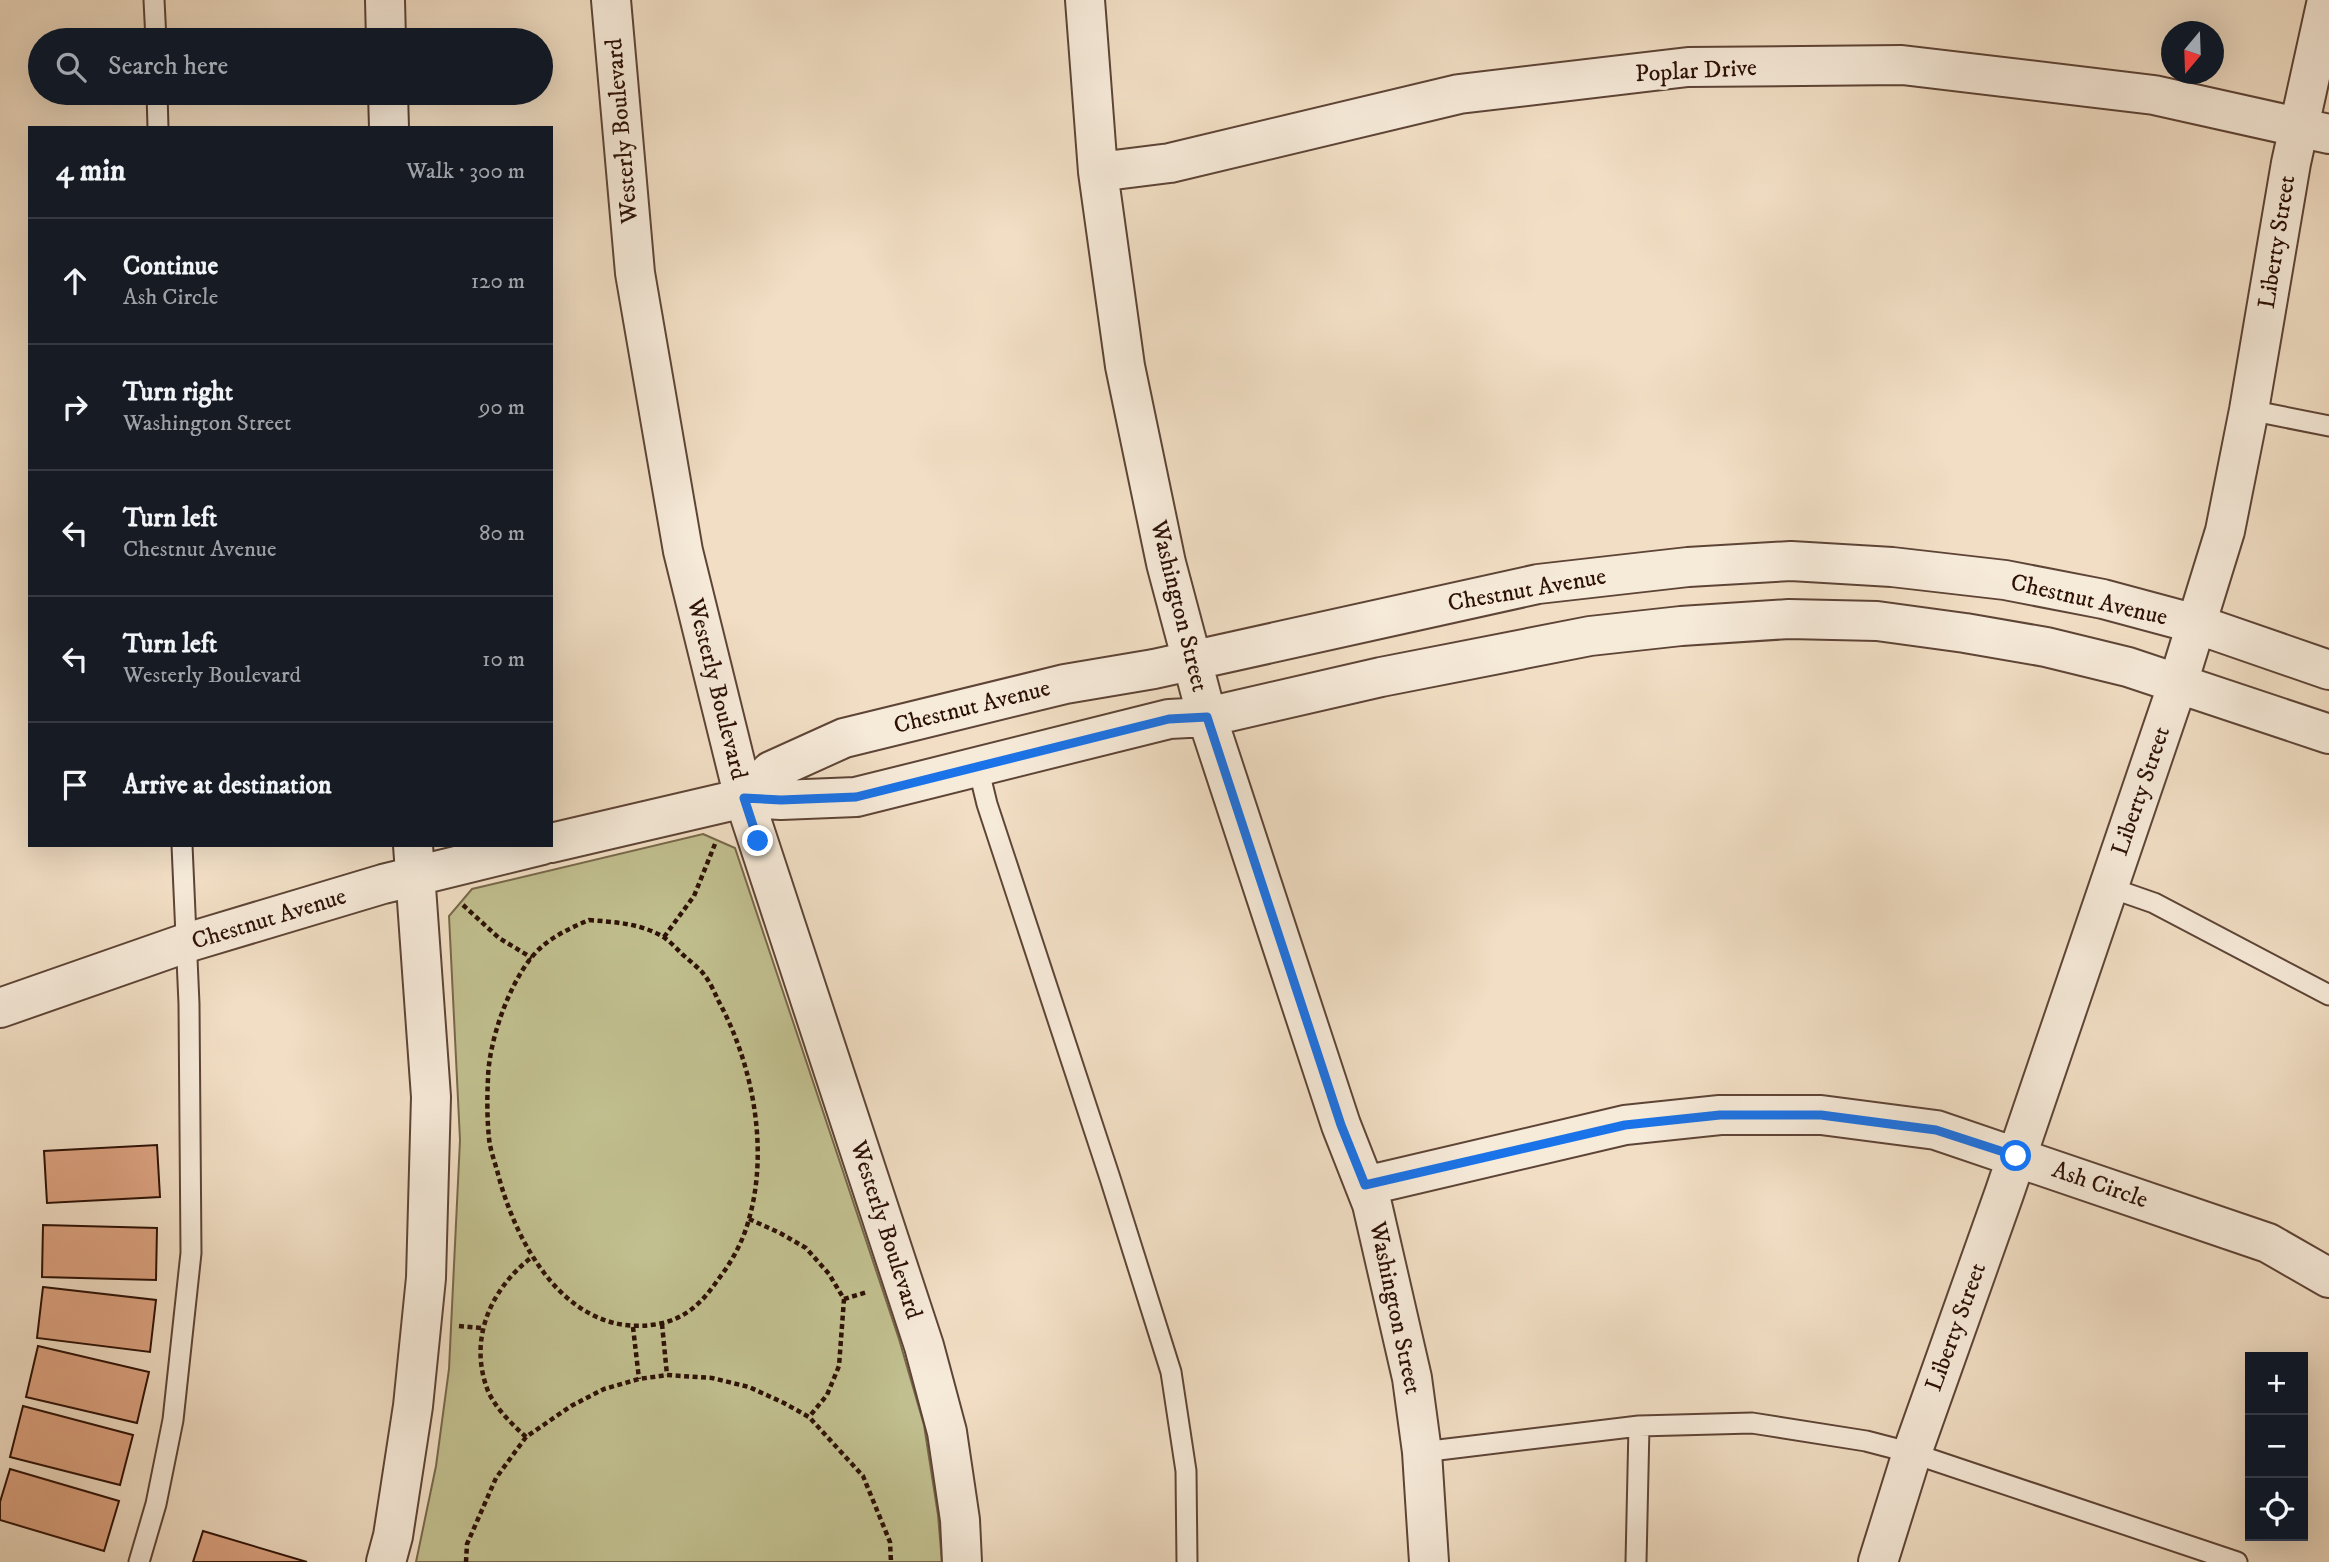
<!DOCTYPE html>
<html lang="en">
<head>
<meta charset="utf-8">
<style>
	:root { --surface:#171b24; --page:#20242c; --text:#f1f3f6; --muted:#9ea1a6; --line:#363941 }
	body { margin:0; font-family:"IM FELL DW Pica",serif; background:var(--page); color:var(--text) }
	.controls { position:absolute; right:21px; bottom:21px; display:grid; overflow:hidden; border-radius:0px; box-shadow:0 7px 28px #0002 }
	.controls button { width:63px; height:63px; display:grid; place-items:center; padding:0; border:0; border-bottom:2px solid var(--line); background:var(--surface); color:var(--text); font:35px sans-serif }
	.compass { position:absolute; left:2161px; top:21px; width:63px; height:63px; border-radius:50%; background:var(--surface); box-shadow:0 7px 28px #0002; rotate:199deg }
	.stop { position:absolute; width:21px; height:21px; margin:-16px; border:5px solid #1a73e8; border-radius:50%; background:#fff }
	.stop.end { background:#1a73e8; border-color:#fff; box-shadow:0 2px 7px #0008 }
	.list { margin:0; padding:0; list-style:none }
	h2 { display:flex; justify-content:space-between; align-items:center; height:91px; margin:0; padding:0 28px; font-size:30px }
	h2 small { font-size:23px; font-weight:400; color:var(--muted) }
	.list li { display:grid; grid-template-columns:46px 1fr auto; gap:21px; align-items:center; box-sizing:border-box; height:126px; padding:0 28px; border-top:2px solid var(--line) }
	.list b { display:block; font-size:26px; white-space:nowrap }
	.list p { margin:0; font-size:23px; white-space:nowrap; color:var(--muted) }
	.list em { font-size:23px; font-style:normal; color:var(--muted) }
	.icon { flex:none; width:38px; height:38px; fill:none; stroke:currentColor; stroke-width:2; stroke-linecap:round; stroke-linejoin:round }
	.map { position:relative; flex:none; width:2329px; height:1562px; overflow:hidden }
	.search { position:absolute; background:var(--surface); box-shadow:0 7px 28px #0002; left:28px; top:28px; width:525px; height:77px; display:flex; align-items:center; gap:18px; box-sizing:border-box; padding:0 24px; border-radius:38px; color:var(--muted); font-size:26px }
	.panel { position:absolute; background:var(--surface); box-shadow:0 7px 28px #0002; left:28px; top:126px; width:525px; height:721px; border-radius:0px }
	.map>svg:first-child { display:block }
	.green { fill:#c1bf8f; stroke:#77684a; stroke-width:2 }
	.building { fill:#dda381; stroke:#2d1106; stroke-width:2 }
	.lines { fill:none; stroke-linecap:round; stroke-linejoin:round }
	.lane-casing { stroke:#5e4436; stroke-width:23 }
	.street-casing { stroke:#5e4436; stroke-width:42 }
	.path { stroke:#2d1106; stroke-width:4.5; stroke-dasharray:5 3.5; stroke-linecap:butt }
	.lane { stroke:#f6ead9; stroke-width:19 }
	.street { stroke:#f6ead9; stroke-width:38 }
	.route { stroke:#1a73e8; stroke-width:9 }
	.labels { text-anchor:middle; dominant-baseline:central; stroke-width:7; stroke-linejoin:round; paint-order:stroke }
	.street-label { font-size:24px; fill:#2d1106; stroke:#f6ead9 }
</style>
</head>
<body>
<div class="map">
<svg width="2329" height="1562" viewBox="0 0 2329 1562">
	<rect width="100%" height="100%" fill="#f1dec4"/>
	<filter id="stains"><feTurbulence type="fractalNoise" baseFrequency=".00286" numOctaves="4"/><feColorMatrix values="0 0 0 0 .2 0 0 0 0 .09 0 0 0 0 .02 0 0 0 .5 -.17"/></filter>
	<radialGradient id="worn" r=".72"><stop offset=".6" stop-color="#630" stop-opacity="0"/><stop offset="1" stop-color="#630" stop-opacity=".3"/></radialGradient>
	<!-- green -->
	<path class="green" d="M703 834 735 848 899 1339 924 1425 938 1515 942 1562H416L436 1466 449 1369 460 1140 449 916 472 889Z"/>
	<!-- building -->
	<path class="building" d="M157 1145 160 1197 47 1203 44 1151Z
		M43 1225 157 1228 156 1280 42 1277Z
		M43 1287 156 1300 150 1352 37 1338Z
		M38 1346 149 1372 137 1423 26 1397Z
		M23 1406 133 1435 120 1485 10 1457Z
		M10 1469 119 1501 104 1551 0 1520V1502Z
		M203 1531 307 1562H193Z"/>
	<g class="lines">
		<!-- lane casing -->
		<g class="lane-casing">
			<path id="lane" d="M154 0 156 40
				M157 93 158 128
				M2249 410 2329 426
				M978 767 987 804 1110 1178 1171 1372 1186 1471 1187 1562
				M2108 887 2154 903 2329 995
				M1422 1452 1639 1426 1752 1423 1866 1441 1912 1453 2237 1562
				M139 1562 156 1504 173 1420 191 1253 189 1004 182 845
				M1636 1562 1639 1426"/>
		</g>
		<!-- street casing -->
		<g class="street-casing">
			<path id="street" d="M385 0 386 40
				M611 0 635 273 683 551 744 798 924 1346 947 1432 960 1520 962 1562
				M1085 0 1098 172 1125 366 1166 563 1207 717 1341 1125 1372 1204 1412 1378 1422 1452 1429 1562
				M388 93 389 128
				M1098 172 1170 163 1459 94 1688 67 1902 65 2154 95 2329 134
				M744 798 771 771 844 738 1065 684 1154 669 1538 584 1688 567 1791 561 1892 567 2005 580 2103 599 2196 624 2329 670
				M551 843 744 798 781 800 856 797 1169 719 1207 717 1381 677 1590 636 1681 626 1789 619 1877 621 1965 633 2046 647 2128 667 2329 734
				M0 1008 186 943 383 884 542 845
				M1365 1186 1625 1125 1720 1115H1821L1936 1130 2268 1243 2329 1278
				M386 1562 393 1536 413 1406 426 1278 431 1097 413 845
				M1878 1562 1912 1453 2004 1194 2178 683 2225 531 2249 410 2291 163 2327 0"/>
		</g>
		<!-- path -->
		<path class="path" d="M463 905 499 938 532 958
			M589 920C613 922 636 923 658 934 667 938 675 947 682 954 689 960 696 966 702 972 709 980 714 991 718 1000 753 1064 769 1149 749 1219 743 1242 731 1263 717 1281 702 1303 685 1319 658 1324 569 1340 517 1247 498 1174 495 1162 490 1150 489 1138 487 1119 487 1097 488 1078 489 1041 508 987 531 958 546 939 568 929 589 920Z
			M664 937 694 896 715 844
			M749 1219 780 1233 806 1248 829 1274 844 1299 839 1366 827 1395 809 1417
			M844 1299 867 1292
			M662 1324 667 1375
			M459 1326 482 1328
			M633 1327 639 1379
			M526 1437C512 1424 496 1409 488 1391 468 1340 490 1289 532 1257
			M466 1562 467 1544 496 1478 526 1437 571 1406 604 1389 639 1379 667 1375 712 1378 749 1387 784 1403 809 1417 863 1476 890 1542 891 1562"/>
		<!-- lane -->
		<use href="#lane" class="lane"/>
		<!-- street -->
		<use href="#street" class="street"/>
	</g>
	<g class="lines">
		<!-- route -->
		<path class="route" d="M758 841 744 798 781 800 856 797 1169 719 1207 717 1341 1125 1365 1185 1625 1125 1720 1115H1821L1936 1130 2016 1156"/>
	</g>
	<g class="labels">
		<!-- street labels -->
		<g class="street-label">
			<text transform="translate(1696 71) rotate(-3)">Poplar Drive</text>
			<text transform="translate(622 131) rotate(-95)">Westerly Boulevard</text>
			<text transform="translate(2277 242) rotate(-81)">Liberty Street</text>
			<text transform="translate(1527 590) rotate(-10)">Chestnut Avenue</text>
			<text transform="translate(2089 600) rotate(13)">Chestnut Avenue</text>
			<text transform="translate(1179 606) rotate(76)">Washington Street</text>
			<text transform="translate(717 689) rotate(76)">Westerly Boulevard</text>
			<text transform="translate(972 707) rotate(-14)">Chestnut Avenue</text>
			<text transform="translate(2141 791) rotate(-71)">Liberty Street</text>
			<text transform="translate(269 919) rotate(-17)">Chestnut Avenue</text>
			<text transform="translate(2100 1185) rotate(19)">Ash Circle</text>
			<text transform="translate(886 1230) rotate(72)">Westerly Boulevard</text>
			<text transform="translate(1395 1308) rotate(78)">Washington Street</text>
			<text transform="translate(1956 1327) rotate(-70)">Liberty Street</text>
		</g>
	</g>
	<rect width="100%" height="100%" filter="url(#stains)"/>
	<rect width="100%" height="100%" fill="url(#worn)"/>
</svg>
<div class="controls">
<button>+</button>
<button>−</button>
<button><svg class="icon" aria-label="locate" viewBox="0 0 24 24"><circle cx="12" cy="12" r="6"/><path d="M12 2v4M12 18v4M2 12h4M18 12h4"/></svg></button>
</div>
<svg class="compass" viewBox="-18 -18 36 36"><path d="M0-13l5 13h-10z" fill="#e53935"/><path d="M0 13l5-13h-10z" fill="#9ea1a6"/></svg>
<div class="stop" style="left:2016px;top:1156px"></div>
<div class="stop end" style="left:758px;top:841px"></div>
<div class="search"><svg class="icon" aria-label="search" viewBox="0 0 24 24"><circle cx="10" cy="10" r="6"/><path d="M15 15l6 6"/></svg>Search here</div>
<section class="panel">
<h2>4 min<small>Walk · 300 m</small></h2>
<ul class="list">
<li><svg class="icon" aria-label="ahead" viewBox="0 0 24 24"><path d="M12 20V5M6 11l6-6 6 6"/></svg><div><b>Continue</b><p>Ash Circle</p></div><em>120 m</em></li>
<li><svg class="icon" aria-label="right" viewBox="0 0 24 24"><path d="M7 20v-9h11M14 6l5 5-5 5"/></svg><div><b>Turn right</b><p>Washington Street</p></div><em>90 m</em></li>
<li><svg class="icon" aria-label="left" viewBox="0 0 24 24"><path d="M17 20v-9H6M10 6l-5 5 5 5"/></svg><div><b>Turn left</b><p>Chestnut Avenue</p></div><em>80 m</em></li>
<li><svg class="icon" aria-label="left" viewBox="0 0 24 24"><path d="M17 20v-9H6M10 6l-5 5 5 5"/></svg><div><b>Turn left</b><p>Westerly Boulevard</p></div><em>10 m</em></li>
<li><svg class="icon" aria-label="arrive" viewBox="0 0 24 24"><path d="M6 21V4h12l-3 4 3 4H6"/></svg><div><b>Arrive at destination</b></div></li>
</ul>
</section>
</div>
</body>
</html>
